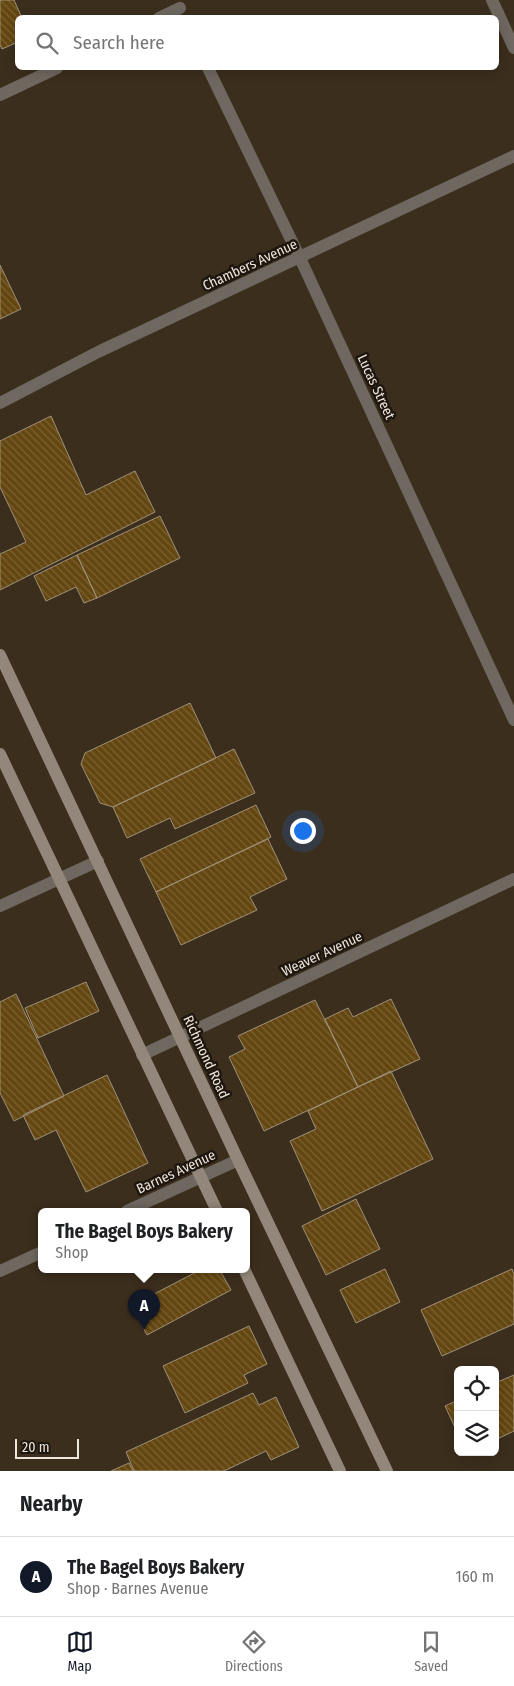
<!DOCTYPE html>
<html lang="en">
<head>
<meta charset="utf-8">
<style>
	:root { --surface:#fff; --page:#f6f6f6; --text:#202124; --muted:#757577; --line:#e0e0e0; --accent:#111827 }
	body { margin:0; font-family:"Fira Sans Condensed",sans-serif; background:var(--page); color:var(--text) }
	.controls { position:absolute; right:15px; bottom:15px; display:grid; overflow:hidden; border-radius:8px; box-shadow:0 2px 12px #0003 }
	.controls button { width:45px; height:45px; display:grid; place-items:center; padding:0; border:0; border-bottom:1px solid var(--line); background:var(--surface); color:var(--text); font:25px sans-serif }
	.scale { position:absolute; left:15px; bottom:12px; width:64px; box-sizing:border-box; padding-left:5px; border:2px solid #eee5db; border-top:0; font-size:14px; line-height:18px; white-space:nowrap; color:#eee5db; -webkit-text-stroke:4px #1e1710; paint-order:stroke }
	.you { position:absolute; left:302px; top:830px; width:18px; height:18px; margin:-12px; border:4px solid #fff; border-radius:50%; background:#1a73e8; box-shadow:0 0 0 8px #1a73e833 }
	.badge { display:grid; place-items:center; width:32px; height:32px; border-radius:50%; background:var(--accent); color:#fff; font-size:16px; font-weight:700 }
	.pin { position:absolute; translate:-50% -41px; filter:drop-shadow(0 1px 2px #0008) }
	.pin::after { content:''; position:absolute; top:26px; width:18px; height:15px; background:inherit; clip-path:polygon(0 0,100% 0,50% 100%) }
	.popup { position:absolute; left:38px; top:1208px; width:212px; height:65px; box-sizing:border-box; display:grid; place-content:center; border-radius:8px; background:var(--surface); filter:drop-shadow(0 1px 4px #0005); font-size:16px; white-space:nowrap; color:var(--muted) }
	.popup b { font-size:19px; color:var(--text) }
	.popup::after { content:''; position:absolute; left:50%; top:100%; margin-left:-10px; border:10px solid transparent; border-top-color:var(--surface) }
	.list { margin:0; padding:0; list-style:none }
	h2 { display:flex; justify-content:space-between; align-items:center; height:65px; margin:0; padding:0 20px; font-size:21px }
	h2 small { font-size:16px; font-weight:400; color:var(--muted) }
	.list li { display:grid; grid-template-columns:32px 1fr auto; gap:15px; align-items:center; box-sizing:border-box; height:80px; padding:0 20px; border-top:1px solid var(--line) }
	.list b { display:block; font-size:19px; white-space:nowrap }
	.list p { margin:0; font-size:16px; white-space:nowrap; color:var(--muted) }
	.list em { font-size:16px; font-style:normal; color:var(--muted) }
	.icon { flex:none; width:28px; height:28px; fill:none; stroke:currentColor; stroke-width:2; stroke-linecap:round; stroke-linejoin:round }
	.map { position:relative; flex:none; width:514px; height:1471px; overflow:hidden }
	.search { position:absolute; background:var(--surface); box-shadow:0 2px 12px #0003; left:15px; right:15px; top:15px; height:55px; display:flex; align-items:center; gap:12px; box-sizing:border-box; padding:0 18px; border-radius:8px; color:var(--muted); font-size:19px }
	.sheet { height:145px; background:var(--surface) }
	nav { display:flex; justify-content:space-around; align-items:center; box-sizing:border-box; height:70px; border-top:1px solid var(--line); background:var(--surface); font-size:14px; color:var(--muted) }
	nav a { display:grid; justify-items:center; gap:2px }
	nav .on { color:var(--accent) }
	.map>svg:first-child { display:block }
	.building { fill:url(#building-back-hatch); stroke:#9e907b }
	.lines { fill:none; stroke-linecap:round; stroke-linejoin:round }
	.street { stroke:#6f6860; stroke-width:12 }
	.secondary { stroke:#92877a; stroke-width:12 }
	.labels { text-anchor:middle; dominant-baseline:central; stroke-width:5; stroke-linejoin:round; paint-order:stroke }
	.street-label { font-size:14px; fill:#eee5db; stroke:#1e1710 }
</style>
</head>
<body>
<div class="map">
<svg width="514" height="1471" viewBox="0 0 514 1471">
	<defs>
		<pattern id="building-back-hatch" width="6" height="6" patternUnits="userSpaceOnUse" patternTransform="scale(1.25)"><rect width="6" height="6" fill="#644710"/><path d="M-1 5l2 2M0 0l6 6M5-1l2 2" fill="none" stroke="#7a6132"/></pattern>
	</defs>
	<rect width="100%" height="100%" fill="#3c2e1d"/>
	<!-- building -->
	<path class="building" d="M0 0H14L22 18H18V42L2 49 0 45Z
		M0 265 21 309 0 319Z
		M51 416 86 495 135 471 155 512 0 590V554L26 542 0 487V441Z
		M160 516 180 558 97 598 77 555Z
		M77 555 97 598 84 603 76 587 46 601 34 576Z
		M190 703 216 758 113 807 100 803 81 764 85 753Z
		M234 749 255 793 175 829 170 818 127 838 113 807Z
		M256 805 271 837 156 892 140 859Z
		M268 839 287 879 250 897 257 910 181 945 156 892Z
		M86 982 99 1011 38 1038 25 1008Z
		M16 994 64 1096 14 1121 0 1093V1002Z
		M391 999 420 1059 358 1087 325 1019 348 1008 353 1017Z
		M315 1000 358 1087 264 1131 229 1057 245 1049 238 1036Z
		M391 1071 433 1159 322 1211 290 1141 316 1129 308 1111Z
		M107 1075 148 1163 86 1192 56 1130 35 1140 23 1115Z
		M356 1199 380 1249 326 1275 302 1226Z
		M202 1269H219L231 1290 147 1335 131 1306Z
		M385 1269 400 1302 356 1323 340 1290Z
		M512 1269 514 1274V1324L442 1356 421 1310Z
		M249 1326 267 1364 244 1375 248 1383 185 1413 163 1366Z
		M514 1375V1431L495 1440V1383Z
		M253 1393 259 1405 276 1397 299 1447 271 1460 266 1451 224 1471H134L126 1452Z
		M458 1400V1434L445 1406Z
		M129 1463 133 1471H111Z"/>
	<g class="lines">
		<!-- street -->
		<path class="street" d="M492 0 514 48
			M159 18 180 8
			M208 68 300 258 514 720
			M0 95 57 68
			M0 403 98 352 514 156
			M0 906 98 861
			M142 1055 514 879
			M127 1211 238 1160
			M0 1271 42 1252"/>
		<!-- secondary -->
		<path class="secondary" d="M0 655 238 1160 387 1471
			M0 754 217 1211
			M244 1269 340 1471"/>
	</g>
	<g class="labels">
		<!-- street labels -->
		<g class="street-label">
			<text transform="translate(250 265) rotate(-25)">Chambers Avenue</text>
			<text transform="translate(376 387) rotate(65)">Lucas Street</text>
			<text transform="translate(322 954) rotate(-25)">Weaver Avenue</text>
			<text transform="translate(206 1057) rotate(65)">Richmond Road</text>
			<text transform="translate(176 1172) rotate(-25)">Barnes Avenue</text>
		</g>
	</g>
</svg>
<div class="controls">
<button><svg class="icon" aria-label="locate" viewBox="0 0 24 24"><circle cx="12" cy="12" r="6"/><path d="M12 2v4M12 18v4M2 12h4M18 12h4"/></svg></button>
<button><svg class="icon" aria-label="layers" viewBox="0 0 24 24"><path d="M12 4l9 5-9 5-9-5zM3 14l9 5 9-5"/></svg></button>
</div>
<div class="scale">20 m</div>
<div class="you"></div>
<div class="pin badge" style="left:144px;top:1330px">A</div>
<div class="popup"><b>The Bagel Boys Bakery</b>Shop</div>
<div class="search"><svg class="icon" aria-label="search" viewBox="0 0 24 24"><circle cx="10" cy="10" r="6"/><path d="M15 15l6 6"/></svg>Search here</div>
</div>
<section class="sheet">
<h2>Nearby<small></small></h2>
<ul class="list">
<li><span class="badge">A</span><div><b>The Bagel Boys Bakery</b><p>Shop · Barnes Avenue</p></div><em>160 m</em></li>
</ul>
</section>
<nav>
<a class="on"><svg class="icon" aria-label="map" viewBox="0 0 24 24"><path d="M3 6l6-2 6 2 6-2v14l-6 2-6-2-6 2zM9 4v14M15 6v14"/></svg>Map</a>
<a><svg class="icon" aria-label="directions" viewBox="0 0 24 24"><path d="M12 3l9 9-9 9-9-9zM9 14v-3h6M13 9l2 2-2 2"/></svg>Directions</a>
<a><svg class="icon" aria-label="saved" viewBox="0 0 24 24"><path d="M7 4h10v16l-5-4-5 4z"/></svg>Saved</a>
</nav>
</body>
</html>
